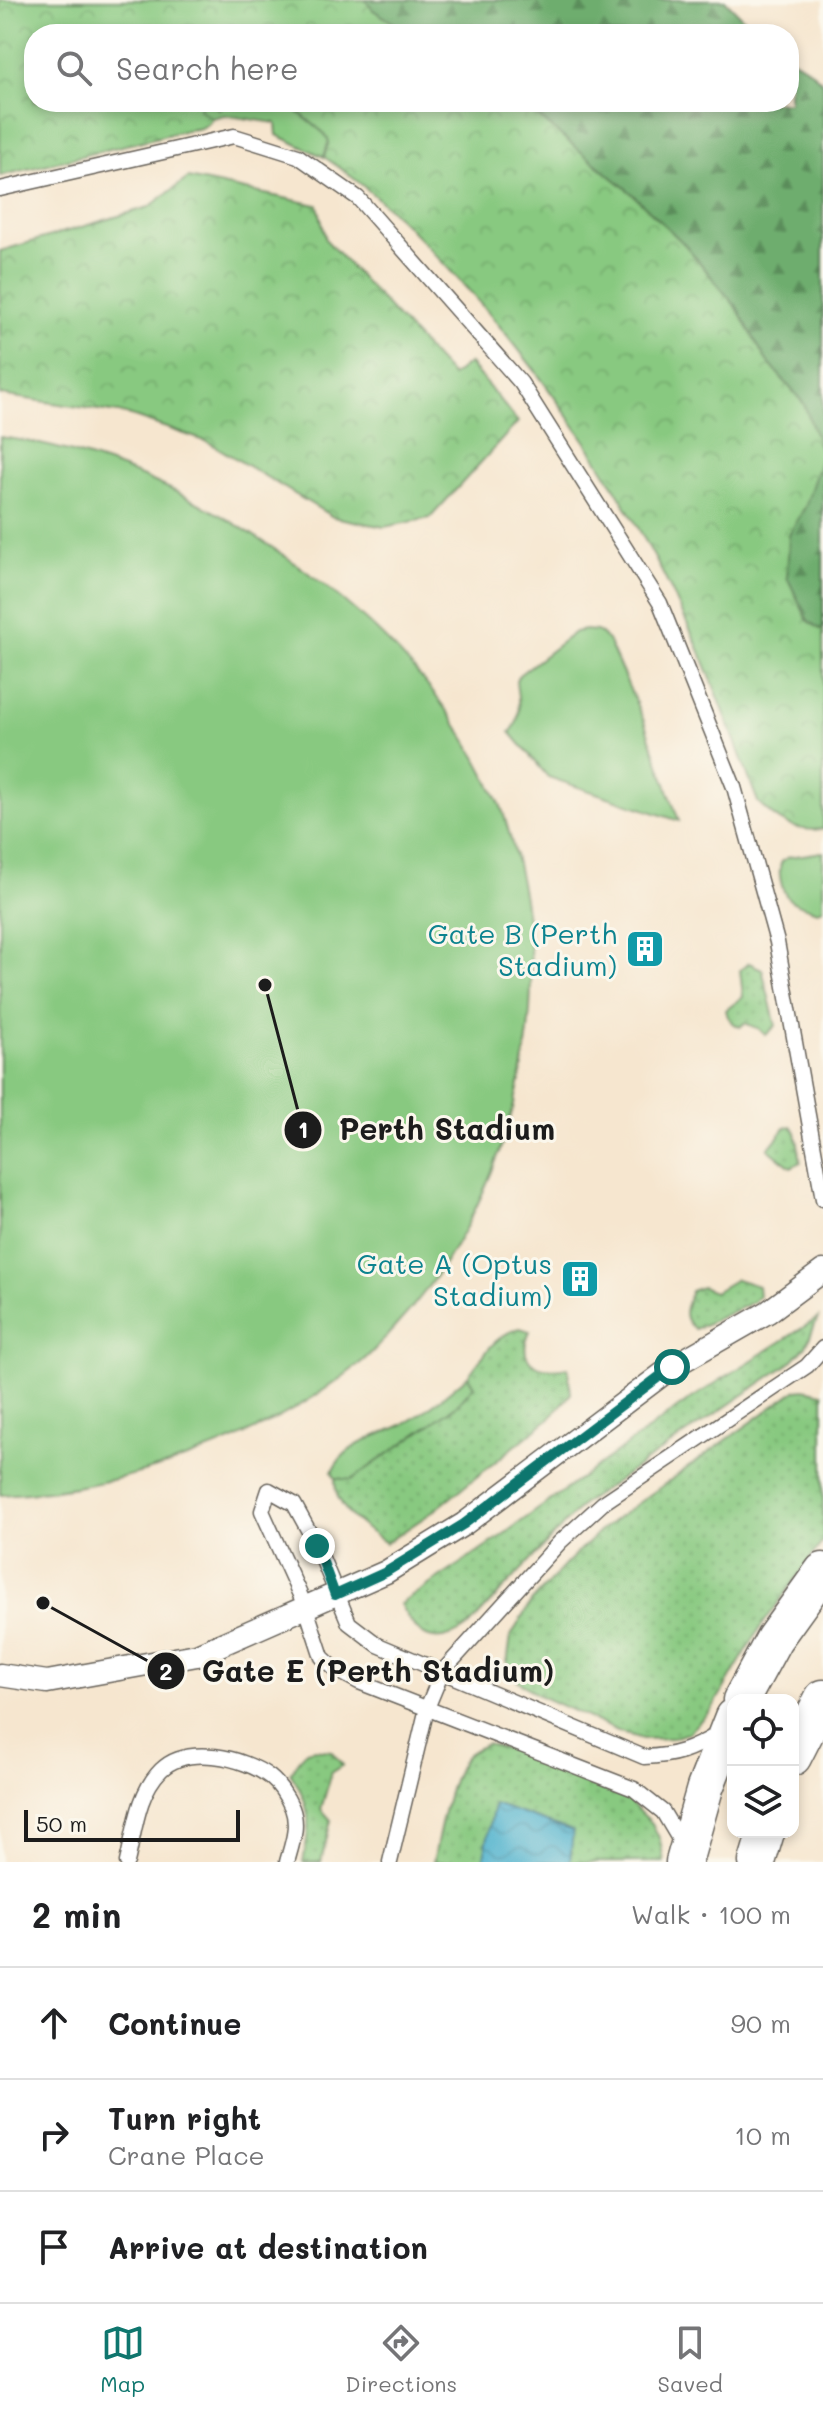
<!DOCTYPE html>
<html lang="en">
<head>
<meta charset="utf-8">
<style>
	:root { --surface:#fff; --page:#f6f6f6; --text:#202124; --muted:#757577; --line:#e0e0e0; --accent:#0f766e }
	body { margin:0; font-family:Mali,sans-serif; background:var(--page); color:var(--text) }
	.controls { position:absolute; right:24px; bottom:24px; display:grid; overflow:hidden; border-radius:16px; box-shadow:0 4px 12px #0003 }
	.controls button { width:72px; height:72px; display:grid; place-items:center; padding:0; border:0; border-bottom:2px solid var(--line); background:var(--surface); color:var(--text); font:40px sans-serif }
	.scale { position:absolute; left:24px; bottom:20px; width:216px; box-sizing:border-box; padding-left:8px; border:4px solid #1c1c1c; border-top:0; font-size:22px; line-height:28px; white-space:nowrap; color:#1c1c1c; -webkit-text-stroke:6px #fbf7ec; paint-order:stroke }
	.stop { position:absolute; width:24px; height:24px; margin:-18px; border:6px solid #0f766e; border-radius:50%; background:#fff }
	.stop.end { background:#0f766e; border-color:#fff; box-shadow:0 2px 8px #0008 }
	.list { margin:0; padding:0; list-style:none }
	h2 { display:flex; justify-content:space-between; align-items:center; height:104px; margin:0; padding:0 32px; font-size:34px }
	h2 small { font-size:26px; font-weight:400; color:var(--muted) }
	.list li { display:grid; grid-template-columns:52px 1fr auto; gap:24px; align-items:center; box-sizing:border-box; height:112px; padding:0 32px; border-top:2px solid var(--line) }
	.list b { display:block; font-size:30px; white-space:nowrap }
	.list p { margin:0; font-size:26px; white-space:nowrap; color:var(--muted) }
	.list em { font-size:26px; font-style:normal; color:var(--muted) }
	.icon { flex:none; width:44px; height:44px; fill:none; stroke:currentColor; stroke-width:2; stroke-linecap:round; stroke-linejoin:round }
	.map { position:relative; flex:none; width:823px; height:1862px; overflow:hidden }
	.search { position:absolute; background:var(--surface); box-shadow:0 4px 12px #0003; left:24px; right:24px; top:24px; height:88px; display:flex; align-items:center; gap:20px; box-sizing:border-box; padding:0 28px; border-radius:32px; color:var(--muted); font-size:30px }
	.sheet { height:440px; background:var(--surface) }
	nav { display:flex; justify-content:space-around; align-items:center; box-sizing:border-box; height:112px; border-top:2px solid var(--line); background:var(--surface); font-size:22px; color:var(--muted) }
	nav a { display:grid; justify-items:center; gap:4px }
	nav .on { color:var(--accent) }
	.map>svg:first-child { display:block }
	.grass { fill:#88c980; stroke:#52724e; stroke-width:2 }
	.forest { fill:url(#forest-firs); stroke:#456445; stroke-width:2 }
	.park { fill:url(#park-crowns); stroke:#52724e; stroke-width:2 }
	.garden { fill:url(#garden-dots); stroke:#52724e; stroke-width:2 }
	.water { fill:url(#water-waves); stroke:#366775; stroke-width:2 }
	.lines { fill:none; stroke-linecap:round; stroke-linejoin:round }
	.service-casing { stroke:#68635b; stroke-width:17 }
	.pedestrian-casing { stroke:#68635b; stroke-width:25 }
	.tertiary-casing { stroke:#68635b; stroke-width:39 }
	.service { stroke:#fff; stroke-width:14 }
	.pedestrian { stroke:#fff; stroke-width:22 }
	.tertiary { stroke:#fff; stroke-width:36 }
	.route { stroke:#0f766e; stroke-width:10 }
	.labels { text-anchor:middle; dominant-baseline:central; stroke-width:6; stroke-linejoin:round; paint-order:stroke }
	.culture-label { font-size:28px; fill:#0d838f; stroke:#fbf7ec; text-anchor:end }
	.leader { fill:none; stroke:#1c1c1c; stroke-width:3 }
	.callout-dot { fill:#1c1c1c; stroke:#fbf7ec; stroke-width:3 }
	.mark-label { font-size:24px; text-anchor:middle; font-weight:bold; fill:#fff }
	.callout-label { font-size:30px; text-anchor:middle; font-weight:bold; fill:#1c1c1c; stroke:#fbf7ec; stroke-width:6; stroke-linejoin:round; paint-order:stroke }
</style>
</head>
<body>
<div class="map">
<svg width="823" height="1862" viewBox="0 0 823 1862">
	<defs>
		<pattern id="forest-firs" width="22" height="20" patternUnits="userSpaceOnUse" patternTransform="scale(2)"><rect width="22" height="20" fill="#6ead6e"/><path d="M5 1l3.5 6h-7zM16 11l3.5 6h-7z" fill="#5a8c5a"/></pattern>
		<pattern id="park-crowns" width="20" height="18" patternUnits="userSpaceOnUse" patternTransform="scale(2)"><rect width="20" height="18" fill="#88c980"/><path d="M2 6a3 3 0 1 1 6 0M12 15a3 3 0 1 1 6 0" fill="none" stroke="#75ac6e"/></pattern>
		<pattern id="garden-dots" width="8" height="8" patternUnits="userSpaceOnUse" patternTransform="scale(2)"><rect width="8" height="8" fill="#88c980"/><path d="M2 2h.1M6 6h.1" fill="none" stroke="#75ac6e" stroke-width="1.8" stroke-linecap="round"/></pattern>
		<pattern id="water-waves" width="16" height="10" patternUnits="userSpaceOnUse" patternTransform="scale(2)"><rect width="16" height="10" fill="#4fb2ce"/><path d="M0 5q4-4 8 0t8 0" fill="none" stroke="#4498b0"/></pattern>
	</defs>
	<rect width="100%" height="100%" fill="#fbf7ec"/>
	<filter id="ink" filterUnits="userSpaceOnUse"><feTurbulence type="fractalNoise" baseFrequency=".0125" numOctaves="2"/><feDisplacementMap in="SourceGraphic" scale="16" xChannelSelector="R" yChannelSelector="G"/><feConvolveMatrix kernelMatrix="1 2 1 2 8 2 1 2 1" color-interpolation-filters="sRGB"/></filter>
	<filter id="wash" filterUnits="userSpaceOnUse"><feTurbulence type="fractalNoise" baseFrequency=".006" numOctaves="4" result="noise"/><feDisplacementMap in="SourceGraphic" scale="32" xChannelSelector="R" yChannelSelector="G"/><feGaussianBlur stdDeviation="1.8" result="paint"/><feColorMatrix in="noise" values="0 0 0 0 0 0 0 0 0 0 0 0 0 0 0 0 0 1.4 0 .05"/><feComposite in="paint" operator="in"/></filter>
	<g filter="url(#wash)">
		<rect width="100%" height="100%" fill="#f6e6cf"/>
		<!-- grass -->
		<path class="grass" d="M203 102H209L219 109 225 102H286L325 134 329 141 324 157 277 135 276 123 224 115 212 118 198 109Z
			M0 437C98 450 192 493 273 548 360 606 438 681 485 774 491 787 499 799 503 812 516 854 527 905 530 949 539 1082 484 1232 394 1328 383 1340 372 1354 359 1364 260 1444 126 1489 0 1495Z
			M585 630 597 631 608 640 644 721 679 821 548 777 510 732C524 720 517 697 516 680L519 675 575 632Z
			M823 852V908L817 911C809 908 797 905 790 900 781 892 777 870 782 861L789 857Z
			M468 1376 474 1386 455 1407 351 1480 335 1478 332 1472C346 1441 380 1437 408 1422 430 1409 448 1392 468 1376Z"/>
		<!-- forest -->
		<path class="forest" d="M365 0H725L758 34H411L373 10Z
			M789 57 810 70 823 83V631L808 621 787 577 789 535 806 505 804 404 766 360 737 308 686 246 630 192 520 102H789Z"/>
		<!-- park -->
		<path class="park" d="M0 0H365L373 10 411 34H34V102H203L199 109 212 118C205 129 199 129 187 130L0 176Z
			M286 102H520L630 192 686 246 737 308 766 360 804 404 822 454 806 505 789 535 787 577 808 621 823 631V829C795 833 777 821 758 802 737 748 718 692 694 638 633 503 548 373 446 266 409 227 370 187 324 157L329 141 325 134Z
			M188 178 318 205 326 240 452 376 469 363 518 422 430 518 384 527 333 517 208 442 125 414 0 395V251L149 207Z"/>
		<!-- garden -->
		<path class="garden" d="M749 963 762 969 776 1026 766 1035 759 1029 745 1023 740 1027C733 1024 727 1018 726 1010L743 997 740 970Z
			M791 1126 796 1132 801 1162 791 1167 768 1149 785 1128Z
			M736 1279 758 1286 759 1296 753 1302 695 1329C679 1318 686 1307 691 1291L702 1287 714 1292Z
			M818 1318 806 1346 790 1363 583 1504 469 1626C435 1650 417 1638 400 1604L486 1547 689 1400Z
			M520 1328 530 1331C515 1363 540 1373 568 1367L571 1394 550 1418 434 1511 386 1543C363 1527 333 1509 335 1478L351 1480 455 1407 474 1386 468 1376C484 1356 494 1335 520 1328Z
			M804 1389 823 1393V1541L758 1631 712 1709 688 1733 673 1738 642 1739 620 1732 538 1695 518 1681 507 1663 511 1636 531 1602 567 1563 602 1529 796 1390Z
			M486 1744 516 1751 628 1800 652 1823 660 1840 664 1862H433C439 1836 448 1778 465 1757 470 1751 479 1748 486 1744Z
			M313 1749 331 1751 343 1765 332 1772 321 1809 331 1820 321 1862H303C311 1824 312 1805 290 1773L306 1751Z"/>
		<!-- water -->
		<path class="water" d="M494 1804 573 1831 570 1862H483Z"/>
	</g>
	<g filter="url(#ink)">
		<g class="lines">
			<!-- service casing -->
			<g class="service-casing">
				<path id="service" d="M0 189 234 136 298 156 358 198 521 383 660 603 734 787 777 942 823 1199
					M682 1844 663 1812 634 1789 359 1682 335 1669 322 1657 306 1608 262 1511 269 1490 294 1504 317 1546 349 1623 378 1645 644 1757C675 1756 691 1750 718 1734
					M127 1862C135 1831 137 1794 161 1770 187 1744 244 1757 270 1777 280 1785 287 1797 292 1808 299 1826 292 1844 287 1862
					M390 1862 427 1708 442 1672 560 1542 603 1503 807 1366 823 1348"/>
			</g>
			<!-- pedestrian casing -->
			<g class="pedestrian-casing">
				<path id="pedestrian" d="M0 1675 47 1682 197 1655 386 1572 464 1524 672 1367 768 1312 823 1271"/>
			</g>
			<!-- tertiary casing -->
			<g class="tertiary-casing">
				<path id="tertiary" d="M741 1700 774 1639 823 1571
					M793 1757 823 1698
					M684 1862 705 1788 733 1717
					M757 1862 766 1832"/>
			</g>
			<!-- service -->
			<use href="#service" class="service"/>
			<!-- pedestrian -->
			<use href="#pedestrian" class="pedestrian"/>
			<!-- tertiary -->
			<use href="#tertiary" class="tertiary"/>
		</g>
	</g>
	<g class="lines" filter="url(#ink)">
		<!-- route -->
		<path class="route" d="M317 1546 335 1595 386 1572 464 1524 672 1367"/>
	</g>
	<!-- icons -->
	<defs>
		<g id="building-square" transform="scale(2)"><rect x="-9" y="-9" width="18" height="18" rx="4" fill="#0f9aa8" stroke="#fbf7ec"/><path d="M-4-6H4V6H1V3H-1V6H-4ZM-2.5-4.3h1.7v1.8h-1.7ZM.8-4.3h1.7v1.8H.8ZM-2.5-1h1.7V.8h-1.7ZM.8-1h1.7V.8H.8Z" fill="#fff"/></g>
	</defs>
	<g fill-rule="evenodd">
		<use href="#building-square" x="645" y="949"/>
		<use href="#building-square" x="580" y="1279"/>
	</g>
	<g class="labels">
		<!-- culture labels -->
		<g class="culture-label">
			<text x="617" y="933">Gate B (Perth<tspan x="617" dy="32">Stadium)</tspan></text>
			<text x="552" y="1263">Gate A (Optus<tspan x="552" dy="32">Stadium)</tspan></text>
		</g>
	</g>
	<!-- callouts -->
	<path class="leader" d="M265 985L303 1130M43 1603L166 1671"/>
	<g class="callout-dot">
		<circle cx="265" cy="985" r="8"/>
		<circle cx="43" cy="1603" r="8"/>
		<circle cx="303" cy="1130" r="20"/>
		<circle cx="166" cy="1671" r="20"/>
	</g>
	<g class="mark-label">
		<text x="303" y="1138">1</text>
		<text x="166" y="1680">2</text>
	</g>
	<g class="callout-label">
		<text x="447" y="1140">Perth Stadium</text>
		<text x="378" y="1682">Gate E (Perth Stadium)</text>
	</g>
</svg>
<div class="controls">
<button><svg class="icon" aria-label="locate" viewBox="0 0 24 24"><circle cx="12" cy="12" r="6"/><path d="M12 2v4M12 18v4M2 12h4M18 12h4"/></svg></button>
<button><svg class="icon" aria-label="layers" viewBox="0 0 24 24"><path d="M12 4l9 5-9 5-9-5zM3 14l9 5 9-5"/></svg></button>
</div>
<div class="scale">50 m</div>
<div class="stop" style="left:672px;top:1367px"></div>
<div class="stop end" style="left:317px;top:1546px"></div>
<div class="search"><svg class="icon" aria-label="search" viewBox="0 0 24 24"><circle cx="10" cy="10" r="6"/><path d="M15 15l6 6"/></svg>Search here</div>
</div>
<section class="sheet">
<h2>2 min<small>Walk · 100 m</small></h2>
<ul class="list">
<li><svg class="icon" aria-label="ahead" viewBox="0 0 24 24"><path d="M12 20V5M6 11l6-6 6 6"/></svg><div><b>Continue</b></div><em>90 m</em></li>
<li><svg class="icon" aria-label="right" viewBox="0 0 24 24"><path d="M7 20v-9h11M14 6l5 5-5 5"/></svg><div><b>Turn right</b><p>Crane Place</p></div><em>10 m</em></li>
<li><svg class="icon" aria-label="arrive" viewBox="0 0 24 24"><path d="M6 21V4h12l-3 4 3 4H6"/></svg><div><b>Arrive at destination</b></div></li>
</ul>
</section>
<nav>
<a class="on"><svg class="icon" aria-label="map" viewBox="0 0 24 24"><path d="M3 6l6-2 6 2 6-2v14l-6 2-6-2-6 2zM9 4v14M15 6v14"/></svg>Map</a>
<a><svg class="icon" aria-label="directions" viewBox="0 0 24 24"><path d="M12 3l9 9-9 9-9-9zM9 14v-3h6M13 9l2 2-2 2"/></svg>Directions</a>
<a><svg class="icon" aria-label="saved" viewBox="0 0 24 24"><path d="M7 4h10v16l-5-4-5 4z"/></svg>Saved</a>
</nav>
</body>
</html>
